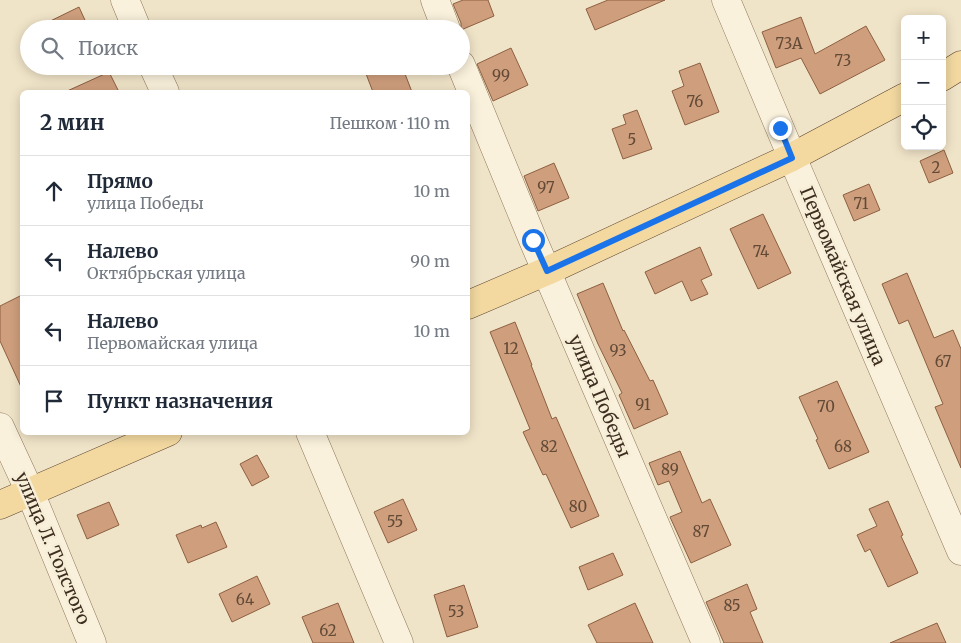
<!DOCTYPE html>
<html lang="ru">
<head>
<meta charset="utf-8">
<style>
	:root { --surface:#fff; --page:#f6f6f7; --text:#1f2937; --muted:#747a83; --line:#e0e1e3 }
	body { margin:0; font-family:Merriweather,serif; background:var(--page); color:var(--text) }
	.controls { position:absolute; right:15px; top:15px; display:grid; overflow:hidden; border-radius:8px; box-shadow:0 2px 12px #0003 }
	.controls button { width:45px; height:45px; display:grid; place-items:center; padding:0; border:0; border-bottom:1px solid var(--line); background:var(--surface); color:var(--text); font:25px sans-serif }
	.stop { position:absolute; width:15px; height:15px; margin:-11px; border:4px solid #1a73e8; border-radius:50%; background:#fff }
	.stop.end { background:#1a73e8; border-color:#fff; box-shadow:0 1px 5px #0008 }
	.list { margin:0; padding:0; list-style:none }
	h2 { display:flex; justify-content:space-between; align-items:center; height:65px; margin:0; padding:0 20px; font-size:21px }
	h2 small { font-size:16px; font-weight:400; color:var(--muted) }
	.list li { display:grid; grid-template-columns:32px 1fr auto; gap:15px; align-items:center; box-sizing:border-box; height:70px; padding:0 20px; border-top:1px solid var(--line) }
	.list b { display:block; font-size:19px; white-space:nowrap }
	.list p { margin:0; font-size:16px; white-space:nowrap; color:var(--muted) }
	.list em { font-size:16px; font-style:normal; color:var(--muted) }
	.icon { flex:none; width:28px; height:28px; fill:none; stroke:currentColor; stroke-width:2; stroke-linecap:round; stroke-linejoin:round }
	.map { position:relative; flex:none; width:961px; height:643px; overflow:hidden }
	.search { position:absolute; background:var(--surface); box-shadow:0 2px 12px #0003; left:20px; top:20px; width:450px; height:55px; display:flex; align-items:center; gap:12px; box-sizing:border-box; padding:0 18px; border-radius:28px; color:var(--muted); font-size:19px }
	.panel { position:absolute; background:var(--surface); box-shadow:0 2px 12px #0003; left:20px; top:90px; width:450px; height:345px; border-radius:8px }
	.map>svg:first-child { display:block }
	.building { fill:#cf9f7d; stroke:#8d5f41 }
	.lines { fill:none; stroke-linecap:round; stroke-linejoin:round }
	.minor-casing { stroke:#8d765c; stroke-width:29 }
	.major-casing { stroke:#5b4430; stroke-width:29 }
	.minor { stroke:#faf1dc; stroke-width:28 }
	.major { stroke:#f3d9a0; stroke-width:28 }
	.route { stroke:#1a73e8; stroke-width:6 }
	.labels { text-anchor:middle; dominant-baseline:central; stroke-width:5; stroke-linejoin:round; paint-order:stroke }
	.number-label { font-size:15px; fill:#624a37 }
	.street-label { font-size:18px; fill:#3d2e20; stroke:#f7eed8 }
</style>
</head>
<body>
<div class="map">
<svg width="961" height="643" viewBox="0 0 961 643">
	<rect width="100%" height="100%" fill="#f0e4c8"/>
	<!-- building -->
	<path class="building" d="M463 0H488L494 16 461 30V23L453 4Z
		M608 0H665L595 30 586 9Z
		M79 7 89 29H34Z
		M801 17 815 54 866 26 885 60 820 94 801 58 776 68 762 32Z
		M511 48 528 85 493 101 477 64Z
		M700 63 719 112 685 125 672 91 684 86 679 71Z
		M363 66H402L412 92H373Z
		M109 72 119 92H65Z
		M637 110 652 149 623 159 612 129 626 124 623 115Z
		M944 150 953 173 929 183 920 161Z
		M554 163 569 198 538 211 524 176Z
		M869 184 880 210 854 221 843 195Z
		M763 214 791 273 758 289 730 229Z
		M700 247 712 275 701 280 708 294 691 301 682 281 655 294 645 272Z
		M907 273 934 338 953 330 961 349V468L935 407 943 404 908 320 899 324 882 284Z
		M603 283 623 331 624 330 650 381 653 380 668 414 634 429 619 395 622 393 598 344 577 294Z
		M22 295V389L0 341V306Z
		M515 322 532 365H531L552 419 556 417 599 516 571 528 546 474 543 475 523 432 530 429 490 332Z
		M837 381 869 452 829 469 816 440 818 439 799 397Z
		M680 451 702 503 710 499 731 545 691 563 670 517 682 512 669 481 658 485 649 463Z
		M257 455 269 477 252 486 240 464Z
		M403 499 417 530 388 543 374 512Z
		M888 501 903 535 901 536 918 573 888 587 870 549 865 552 857 535 877 526 869 509Z
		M109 502 119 525 87 539 77 515Z
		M216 522 227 547 188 563 176 535 201 525 202 528Z
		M613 553 623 575 588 590 579 567Z
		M257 576 270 604 232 622 219 594Z
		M747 584 757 609 750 612 763 643H724L706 602Z
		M464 585 478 627 447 637 434 595Z
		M338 603 354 643H313L302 617Z
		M635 603 653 643H597L588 625Z
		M937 623 946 643H890Z"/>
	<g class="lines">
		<!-- minor casing -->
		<g class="minor-casing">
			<path id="minor" d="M125 0 137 29
				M435 0 446 29
				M726 0 792 157 961 551
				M461 65 533 240 706 643
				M153 66 165 92
				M0 427 30 492 92 643
				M310 432 399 643"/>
		</g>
		<!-- major casing -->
		<g class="major-casing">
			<path id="major" d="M942 77 961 65
				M468 305 547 271 792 157 905 97
				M0 505 168 432"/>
		</g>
		<!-- minor -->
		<use href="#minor" class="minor"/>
		<!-- major -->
		<use href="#major" class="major"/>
	</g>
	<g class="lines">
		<!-- route -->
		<path class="route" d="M533 240 547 271 792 158 780 128"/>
	</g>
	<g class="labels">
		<!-- number labels -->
		<g class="number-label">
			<text x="789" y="43">73А</text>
			<text x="843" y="60">73</text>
			<text x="501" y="75">99</text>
			<text x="695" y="101">76</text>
			<text x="632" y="139">5</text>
			<text x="936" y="167">2</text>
			<text x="546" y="187">97</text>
			<text x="861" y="203">71</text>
			<text x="761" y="251">74</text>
			<text x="511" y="348">12</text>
			<text x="618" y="350">93</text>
			<text x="943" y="361">67</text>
			<text x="643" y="404">91</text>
			<text x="826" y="406">70</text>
			<text x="549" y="446">82</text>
			<text x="843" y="446">68</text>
			<text x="670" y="469">89</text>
			<text x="578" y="506">80</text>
			<text x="395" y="521">55</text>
			<text x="701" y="531">87</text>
			<text x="245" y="599">64</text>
			<text x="732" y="605">85</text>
			<text x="456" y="611">53</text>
			<text x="328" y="630">62</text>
		</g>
		<!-- street labels -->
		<g class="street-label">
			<text transform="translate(843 276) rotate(67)">Первомайская улица</text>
			<text transform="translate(600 396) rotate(67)">улица Победы</text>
			<text transform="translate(53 548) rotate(67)">улица Л. Толстого</text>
		</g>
	</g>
</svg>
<div class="controls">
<button>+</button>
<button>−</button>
<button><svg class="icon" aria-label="locate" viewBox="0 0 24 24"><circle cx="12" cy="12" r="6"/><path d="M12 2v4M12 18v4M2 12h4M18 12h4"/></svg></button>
</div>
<div class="stop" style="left:533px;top:240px"></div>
<div class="stop end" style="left:780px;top:128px"></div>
<div class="search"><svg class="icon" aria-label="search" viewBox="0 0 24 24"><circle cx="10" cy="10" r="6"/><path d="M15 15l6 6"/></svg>Поиск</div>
<section class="panel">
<h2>2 мин<small>Пешком · 110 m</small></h2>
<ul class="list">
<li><svg class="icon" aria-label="ahead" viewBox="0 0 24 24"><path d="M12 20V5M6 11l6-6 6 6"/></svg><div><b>Прямо</b><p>улица Победы</p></div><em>10 m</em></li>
<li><svg class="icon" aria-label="left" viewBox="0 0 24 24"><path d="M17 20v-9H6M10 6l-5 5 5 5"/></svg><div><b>Налево</b><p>Октябрьская улица</p></div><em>90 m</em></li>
<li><svg class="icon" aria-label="left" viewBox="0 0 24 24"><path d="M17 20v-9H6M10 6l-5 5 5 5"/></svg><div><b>Налево</b><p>Первомайская улица</p></div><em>10 m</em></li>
<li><svg class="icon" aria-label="arrive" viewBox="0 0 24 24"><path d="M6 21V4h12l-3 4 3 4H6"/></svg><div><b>Пункт назначения</b></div></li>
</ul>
</section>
</div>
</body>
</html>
